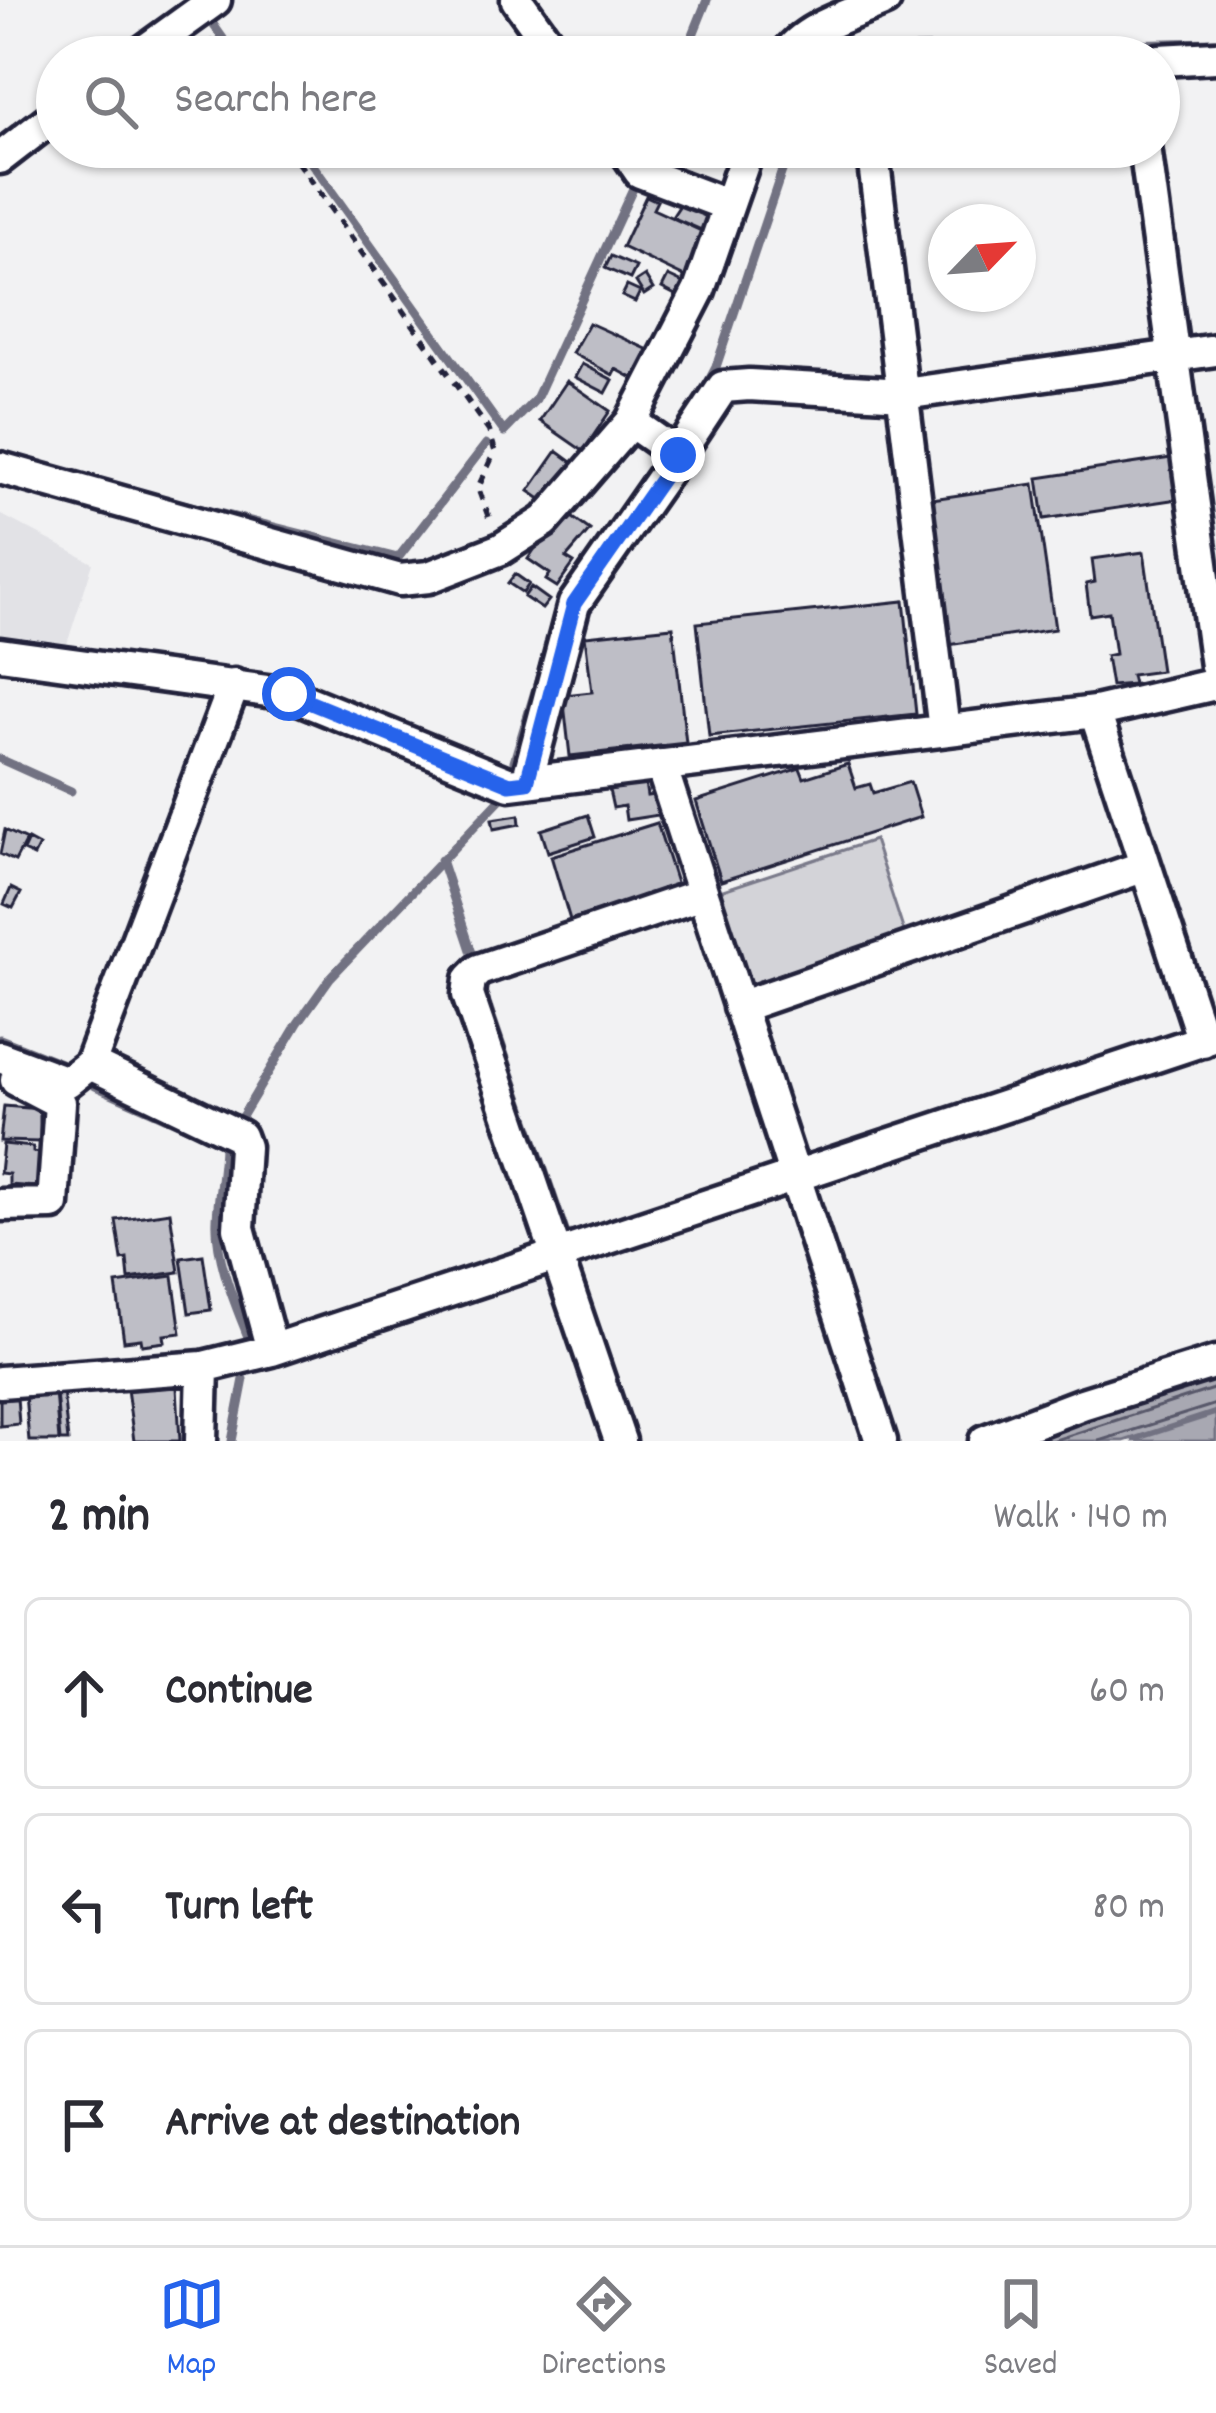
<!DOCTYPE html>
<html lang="en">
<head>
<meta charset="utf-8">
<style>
	:root { --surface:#fff; --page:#f7f7f7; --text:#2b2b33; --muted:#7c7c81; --line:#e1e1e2; --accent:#2563eb }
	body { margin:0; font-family:Dekko,sans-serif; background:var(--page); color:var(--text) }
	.compass { position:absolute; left:928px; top:204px; width:108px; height:108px; border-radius:50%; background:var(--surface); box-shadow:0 3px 9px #0004; rotate:65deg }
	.stop { position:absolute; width:36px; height:36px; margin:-27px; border:9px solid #2563eb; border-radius:50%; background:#fff }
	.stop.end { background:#2563eb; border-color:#fff; box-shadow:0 3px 12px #0008 }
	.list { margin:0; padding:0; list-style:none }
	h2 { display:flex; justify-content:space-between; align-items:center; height:156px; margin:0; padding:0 48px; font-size:51px }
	h2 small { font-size:39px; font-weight:400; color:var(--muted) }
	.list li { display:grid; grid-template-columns:78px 1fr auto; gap:36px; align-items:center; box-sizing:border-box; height:192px; margin:0 24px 24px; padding:0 24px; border:3px solid var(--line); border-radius:18px }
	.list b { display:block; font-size:45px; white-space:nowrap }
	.list em { font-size:39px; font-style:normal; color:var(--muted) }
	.icon { flex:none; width:66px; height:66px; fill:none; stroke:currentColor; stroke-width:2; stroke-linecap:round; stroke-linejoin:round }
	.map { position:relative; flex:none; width:1216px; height:1441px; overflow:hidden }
	.search { position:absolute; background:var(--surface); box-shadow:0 3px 9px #0004; left:36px; right:36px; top:36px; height:132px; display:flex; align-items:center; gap:30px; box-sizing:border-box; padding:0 42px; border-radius:66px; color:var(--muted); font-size:45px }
	.sheet { height:804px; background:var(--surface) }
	nav { display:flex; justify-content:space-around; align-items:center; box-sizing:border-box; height:168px; border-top:3px solid var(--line); background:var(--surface); font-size:33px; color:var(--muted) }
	nav a { display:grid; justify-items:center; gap:6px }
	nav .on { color:var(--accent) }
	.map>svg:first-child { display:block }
	.built { fill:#e2e2e6 }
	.green { fill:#d3d3d8; stroke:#7a7a8a; stroke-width:3 }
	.water { fill:#a8a8b2; stroke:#727282; stroke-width:3 }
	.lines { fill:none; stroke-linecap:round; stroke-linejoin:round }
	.shore { stroke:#58586b; stroke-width:3 }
	.stream { stroke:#727282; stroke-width:9 }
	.building { fill:#bebec6; stroke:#22223b; stroke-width:3 }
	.minor-casing { stroke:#22223b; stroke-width:39 }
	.path { stroke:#22223b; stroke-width:6; stroke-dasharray:9 9; stroke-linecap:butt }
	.minor { stroke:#fff; stroke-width:30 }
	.route { stroke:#2563eb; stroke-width:15 }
</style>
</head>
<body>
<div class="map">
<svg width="1216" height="1441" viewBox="0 0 1216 1441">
	<rect width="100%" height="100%" fill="#f2f2f3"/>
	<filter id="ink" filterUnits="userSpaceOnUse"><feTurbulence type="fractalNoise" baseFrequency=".00833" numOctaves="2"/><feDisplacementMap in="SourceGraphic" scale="24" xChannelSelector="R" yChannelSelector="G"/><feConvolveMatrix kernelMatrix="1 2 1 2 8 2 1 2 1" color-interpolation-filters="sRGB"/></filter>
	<g filter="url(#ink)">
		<!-- built -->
		<path class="built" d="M0 514 93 563 66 647 0 636Z"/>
		<!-- green -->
		<path class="green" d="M874 840 907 941 755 994 740 985 711 894Z"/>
		<!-- water -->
		<path class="water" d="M1216 1376V1411L1124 1441H1014Z
			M1216 1414V1441H1132Z"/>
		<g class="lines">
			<!-- shore -->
			<path class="shore" d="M1052 1441 1216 1388
				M1099 1441 1216 1404"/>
			<!-- stream -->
			<path class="stream" d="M208 17 236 57
				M684 57 707 0
				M880 57 916 48 1216 42
				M300 147 504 432 536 399 636 182
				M704 390 716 367 790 147
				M171 501 398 558 486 444
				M0 759 71 791
				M514 761 557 618
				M441 860 474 959
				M480 982 567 1237 574 1235
				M0 1039 63 1064
				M95 1086 189 1128
				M240 1120 298 1023 330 978 507 792
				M215 1140 224 1144C224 1171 218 1193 217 1219 215 1258 234 1301 248 1337
				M232 1441 244 1379"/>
		</g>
		<!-- building -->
		<path class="building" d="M646 196 657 201 653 209 712 236 691 280 622 247Z
			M684 199 695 204 692 210 710 218 704 231 672 217Z
			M611 256 636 267 630 279 605 268Z
			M645 276 653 289 644 295 636 282Z
			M668 276 689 286 683 299 662 288Z
			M627 286 640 292 635 302 622 296Z
			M589 323 651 351 636 380 616 369 613 375 572 353Z
			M582 364 613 380 606 393 575 377Z
			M567 381 610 411 583 451 540 421Z
			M557 451 575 464 548 504 529 491Z
			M1171 458 1178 499 1044 519 1038 478Z
			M1034 484 1055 629 948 645 925 500Z
			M558 514 569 515 590 530 566 558 574 563 557 587 546 580 550 574 528 559Z
			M1144 552 1161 671 1131 675 1133 684 1111 686 1106 656 1115 654 1109 612 1090 615 1086 584 1095 582 1092 559Z
			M515 574 529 584 523 593 508 583Z
			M531 587 549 600 542 609 524 597Z
			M904 601 916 714 709 736 697 623Z
			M673 627 686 743 570 756 563 695 592 692 585 636Z
			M848 764 856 788 870 784 873 793 910 782 921 817 721 881 696 801 800 768 804 778Z
			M645 783 647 796 654 795 658 815 626 820 624 806 613 808 609 790Z
			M519 815 520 824 494 829 492 819Z
			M588 815 595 837 548 852 541 830Z
			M657 823 677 886 570 920 551 856Z
			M5 830 26 840 15 861 0 854Z
			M28 840 39 846 34 856 23 851Z
			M11 888 21 893 13 908 4 904Z
			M4 1106 40 1109V1142L0 1141Z
			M3 1144 33 1147V1152L41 1153 37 1187 9 1185V1174L0 1173Z
			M170 1212 179 1272 129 1279 127 1259 122 1260 116 1220Z
			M203 1255 211 1310 189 1313 181 1258Z
			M173 1276 181 1333 164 1335 165 1342 142 1345 141 1339 124 1341 116 1284Z
			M177 1387 180 1441H134L127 1389Z
			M55 1391 59 1441H29L25 1394Z
			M56 1391H63L68 1441H60Z
			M17 1397 19 1424 0 1426V1399Z"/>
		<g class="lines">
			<!-- minor casing -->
			<g class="minor-casing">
				<path id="minor" d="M517 0 558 57
					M136 57 215 0
					M785 57C805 26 852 15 885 0
					M1159 60 1216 57
					M623 147 640 172 727 205
					M872 147 944 730
					M1145 147 1216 666
					M0 158 57 114
					M631 422 678 455 723 387 749 385 904 394 1216 350
					M0 468 400 580 429 577 501 549 545 521 631 422 699 290 749 147
					M0 654 289 694 510 784 1095 712 1216 684
					M1095 712 1203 1041
					M661 765 881 1441
					M527 782 574 604 678 455
					M739 1007 1145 866
					M0 1057 67 1082 90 1064 240 1136 244 1147 239 1228 272 1350
					M90 1064 234 685
					M0 1205 53 1204 60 1103 16 1080
					M0 1382 203 1367
					M201 1441 203 1367 272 1350 1216 1036
					M620 1441 468 995 470 979 479 970 702 894
					M985 1441 1082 1404 1216 1362"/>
			</g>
			<!-- path -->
			<path class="path" d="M210 40 222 57
				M287 147 489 431 495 451 478 488 491 523"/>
			<!-- minor -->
			<use href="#minor" class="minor"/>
		</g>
	</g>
	<g class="lines" filter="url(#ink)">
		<!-- route -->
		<path class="route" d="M289 694 510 784 527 782 574 604 678 455"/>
	</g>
</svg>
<svg class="compass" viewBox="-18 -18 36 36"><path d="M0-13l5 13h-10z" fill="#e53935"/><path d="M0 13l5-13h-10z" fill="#7c7c81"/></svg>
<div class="stop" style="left:289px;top:694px"></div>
<div class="stop end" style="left:678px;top:455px"></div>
<div class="search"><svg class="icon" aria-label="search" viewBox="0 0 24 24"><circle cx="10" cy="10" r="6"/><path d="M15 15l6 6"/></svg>Search here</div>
</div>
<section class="sheet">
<h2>2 min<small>Walk · 140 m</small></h2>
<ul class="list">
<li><svg class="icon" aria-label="ahead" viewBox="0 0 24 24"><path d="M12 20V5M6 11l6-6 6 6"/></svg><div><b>Continue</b></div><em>60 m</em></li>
<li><svg class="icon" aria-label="left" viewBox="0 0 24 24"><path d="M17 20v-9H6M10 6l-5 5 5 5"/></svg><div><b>Turn left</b></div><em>80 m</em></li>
<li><svg class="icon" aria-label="arrive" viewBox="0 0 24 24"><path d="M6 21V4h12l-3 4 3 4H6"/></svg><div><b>Arrive at destination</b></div></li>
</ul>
</section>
<nav>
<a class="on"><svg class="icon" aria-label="map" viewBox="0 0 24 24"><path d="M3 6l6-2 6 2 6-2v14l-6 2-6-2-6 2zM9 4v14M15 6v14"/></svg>Map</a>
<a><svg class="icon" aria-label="directions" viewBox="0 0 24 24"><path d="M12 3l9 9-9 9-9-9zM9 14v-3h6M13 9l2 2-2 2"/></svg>Directions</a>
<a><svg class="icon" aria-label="saved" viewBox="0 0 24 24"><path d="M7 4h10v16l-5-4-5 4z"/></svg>Saved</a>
</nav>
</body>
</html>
